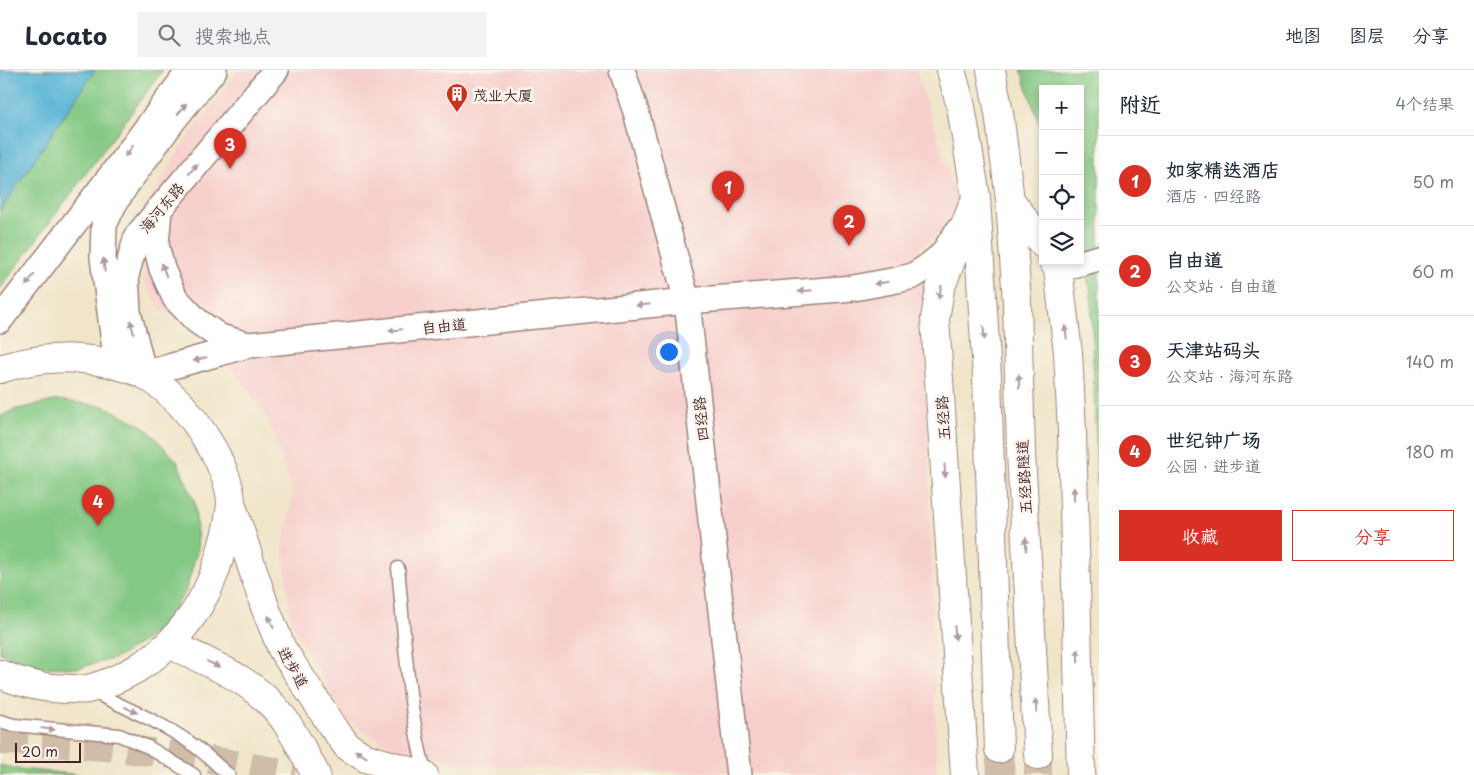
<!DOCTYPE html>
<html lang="zh">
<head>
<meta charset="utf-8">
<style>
	:root { --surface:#fff; --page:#f2f2f3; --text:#1f2937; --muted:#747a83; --line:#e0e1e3; --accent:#d93025 }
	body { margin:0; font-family:"Playpen Sans","LXGW WenKai TC",sans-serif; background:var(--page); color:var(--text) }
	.controls { position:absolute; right:15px; top:15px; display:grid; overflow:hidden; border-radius:0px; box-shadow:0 2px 8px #0003 }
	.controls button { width:45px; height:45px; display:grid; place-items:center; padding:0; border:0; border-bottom:1px solid var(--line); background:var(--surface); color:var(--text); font:25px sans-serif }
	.scale { position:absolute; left:15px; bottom:12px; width:66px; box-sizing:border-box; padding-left:5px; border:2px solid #4a1f2b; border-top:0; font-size:14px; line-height:18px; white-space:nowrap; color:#4a1f2b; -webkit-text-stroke:4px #fbf7ec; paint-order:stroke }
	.you { position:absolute; left:668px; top:281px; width:18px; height:18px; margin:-12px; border:4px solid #fff; border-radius:50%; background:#1a73e8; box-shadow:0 0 0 8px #1a73e833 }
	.badge { display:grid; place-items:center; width:32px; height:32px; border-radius:50%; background:var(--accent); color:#fff; font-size:16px; font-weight:700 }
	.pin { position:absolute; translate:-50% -41px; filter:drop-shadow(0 1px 2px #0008) }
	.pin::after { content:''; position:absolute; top:26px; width:18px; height:15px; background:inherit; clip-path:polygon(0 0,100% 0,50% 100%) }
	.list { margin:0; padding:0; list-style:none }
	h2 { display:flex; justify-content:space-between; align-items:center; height:65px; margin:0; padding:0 20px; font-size:21px }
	h2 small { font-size:16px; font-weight:400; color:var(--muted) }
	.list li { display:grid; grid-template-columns:32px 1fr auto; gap:15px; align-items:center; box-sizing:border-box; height:90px; padding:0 20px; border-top:1px solid var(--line) }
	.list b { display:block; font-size:19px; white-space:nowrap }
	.list p { margin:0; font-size:16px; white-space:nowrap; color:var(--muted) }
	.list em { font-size:16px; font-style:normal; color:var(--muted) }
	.actions { display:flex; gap:10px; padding:15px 20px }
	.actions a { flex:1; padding:11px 0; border:1px solid var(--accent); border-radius:0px; text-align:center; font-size:18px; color:var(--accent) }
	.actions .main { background:var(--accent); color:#fff }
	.icon { flex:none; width:28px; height:28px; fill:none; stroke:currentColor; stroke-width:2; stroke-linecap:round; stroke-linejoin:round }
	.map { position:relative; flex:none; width:1099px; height:705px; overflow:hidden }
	header { display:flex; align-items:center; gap:30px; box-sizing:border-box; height:70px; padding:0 25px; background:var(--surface); border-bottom:1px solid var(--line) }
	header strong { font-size:24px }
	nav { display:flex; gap:28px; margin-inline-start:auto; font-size:18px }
	.search { width:350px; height:45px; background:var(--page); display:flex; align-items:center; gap:12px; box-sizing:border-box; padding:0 18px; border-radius:0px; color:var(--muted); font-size:19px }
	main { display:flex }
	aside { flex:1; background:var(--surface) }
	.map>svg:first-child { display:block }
	.built { fill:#f7d0cd }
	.green { fill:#83c883; stroke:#667457 }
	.water { fill:#57b3d5; stroke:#506980 }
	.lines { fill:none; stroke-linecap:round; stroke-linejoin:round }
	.secondary-tunnel { stroke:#cfbda9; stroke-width:28; stroke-dasharray:28 14; stroke-linecap:butt }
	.lane-casing { stroke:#9d827a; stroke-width:15 }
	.street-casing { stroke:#9d827a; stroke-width:28 }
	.secondary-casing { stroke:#9d827a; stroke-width:30 }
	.lane { stroke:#fff; stroke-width:12 }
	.street { stroke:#fff; stroke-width:25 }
	.secondary { stroke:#fff; stroke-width:28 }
	.oneway { fill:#ae9aa0 }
	.labels { text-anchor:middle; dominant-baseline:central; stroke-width:5; stroke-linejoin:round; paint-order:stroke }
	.poi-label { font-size:15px; fill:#4a1f2b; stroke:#fbf7ec; text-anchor:start }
	.street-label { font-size:15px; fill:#4a1f2b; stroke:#fbf7ec }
</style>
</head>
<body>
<header>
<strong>Locato</strong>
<div class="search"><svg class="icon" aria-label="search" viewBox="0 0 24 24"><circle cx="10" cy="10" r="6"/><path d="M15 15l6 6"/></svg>搜索地点</div>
<nav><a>地图</a><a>图层</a><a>分享</a></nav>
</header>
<main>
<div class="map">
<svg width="1099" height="705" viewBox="0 0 1099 705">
	<rect width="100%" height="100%" fill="#fbf7ec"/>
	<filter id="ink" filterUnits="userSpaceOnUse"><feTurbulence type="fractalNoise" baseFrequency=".02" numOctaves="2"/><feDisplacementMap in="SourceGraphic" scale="10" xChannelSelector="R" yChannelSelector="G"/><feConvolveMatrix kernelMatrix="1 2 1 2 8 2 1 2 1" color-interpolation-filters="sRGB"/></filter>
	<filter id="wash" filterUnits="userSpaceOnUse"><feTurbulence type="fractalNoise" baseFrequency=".0096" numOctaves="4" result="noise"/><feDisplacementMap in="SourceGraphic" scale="20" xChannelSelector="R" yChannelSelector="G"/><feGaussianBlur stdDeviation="1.12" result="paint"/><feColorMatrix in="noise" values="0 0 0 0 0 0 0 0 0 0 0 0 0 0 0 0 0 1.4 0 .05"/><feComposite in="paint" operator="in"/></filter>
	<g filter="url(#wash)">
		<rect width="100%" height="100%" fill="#f0e5c9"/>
		<!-- built -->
		<path class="built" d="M239 0H916L958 132 949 155 920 177 925 245 937 705H820L479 696 393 678 347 651 291 552 283 479 293 423 268 348 237 304 197 262 160 238 144 212 141 145 181 77Z"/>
		<!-- green -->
		<path class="green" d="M0 0H163L0 219Z
			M1021 0H1099V476L1091 222 1080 183V19H1043V65Z
			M58 330 104 336 145 357 177 391 195 433 198 479 185 523 158 561 119 587 78 598 35 597 0 583V347L13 340Z
			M0 695 19 699 84 705H0Z"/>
		<!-- water -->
		<path class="water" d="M0 0H95L0 141Z"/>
	</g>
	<g filter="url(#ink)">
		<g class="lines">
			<!-- secondary-tunnel -->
			<path class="secondary-tunnel" d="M0 671C99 673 198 686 295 705
				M999 679 1001 705
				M1038 705V685"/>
			<!-- lane casing -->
			<g class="lane-casing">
				<path id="lane" d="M398 498C405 567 407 638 426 705
					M89 620C125 638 164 653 196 677 208 686 218 696 229 705
					M0 651 14 655 119 665 148 677 194 705"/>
			</g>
			<!-- street casing -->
			<g class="street-casing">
				<path id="street" d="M276 0 137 166 126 205 128 242 144 304 248 275 687 231 854 218 897 210 913 206 927 197 942 185 958 161
					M622 0 636 42 687 231 739 705
					M159 139 156 175 162 199 175 228 197 251 220 267 248 275
					M1058 199 1099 188
					M0 250 113 103 190 0
					M117 295 103 188 104 155 114 134 126 115 175 48 214 0"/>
			</g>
			<!-- secondary casing -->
			<g class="secondary-casing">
				<path id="secondary" d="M951 0 961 37 976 127 987 307 999 679
					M991 0 999 43 1010 130 1017 232 1021 384 1038 685
					M1010 130 1043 174
					M1053 191 1058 199 1068 283 1072 362 1081 705
					M0 299C41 285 86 285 127 298 133 300 140 302 145 305 172 321 193 346 209 373 218 387 231 415 231 433 230 446 227 461 223 474 207 544 160 600 88 619 83 620 76 619 70 619 45 619 23 614 0 604
					M232 436 265 537 282 579 333 657 347 676 366 688 424 705
					M169 574C214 595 260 612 288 655 298 671 307 688 316 705
					M965 705 935 249 940 219 973 135"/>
			</g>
			<!-- lane -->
			<use href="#lane" class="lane"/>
			<!-- street -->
			<use href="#street" class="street"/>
			<!-- secondary -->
			<use href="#secondary" class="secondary"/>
		</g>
		<!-- one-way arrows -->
		<defs><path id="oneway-solid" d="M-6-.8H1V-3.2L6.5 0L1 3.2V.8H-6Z" transform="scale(1.25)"/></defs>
		<g class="oneway">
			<use href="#oneway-solid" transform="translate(182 39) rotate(-51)"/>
			<use href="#oneway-solid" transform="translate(129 81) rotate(127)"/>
			<use href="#oneway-solid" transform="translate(193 99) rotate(-50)"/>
			<use href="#oneway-solid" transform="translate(104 195) rotate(-96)"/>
			<use href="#oneway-solid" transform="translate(164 200) rotate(-110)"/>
			<use href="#oneway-solid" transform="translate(30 210) rotate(128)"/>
			<use href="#oneway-solid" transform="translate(881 213) rotate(171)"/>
			<use href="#oneway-solid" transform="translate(805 221) rotate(175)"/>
			<use href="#oneway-solid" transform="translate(940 222) rotate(103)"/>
			<use href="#oneway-solid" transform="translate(643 235) rotate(174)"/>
			<use href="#oneway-solid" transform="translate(132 257) rotate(-104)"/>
			<use href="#oneway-solid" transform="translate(395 260) rotate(174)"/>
			<use href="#oneway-solid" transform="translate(1066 262) rotate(-96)"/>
			<use href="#oneway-solid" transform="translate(984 263) rotate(86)"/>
			<use href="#oneway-solid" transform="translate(200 289) rotate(164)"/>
			<use href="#oneway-solid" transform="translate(1019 311) rotate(-92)"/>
			<use href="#oneway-solid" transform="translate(945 401) rotate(86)"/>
			<use href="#oneway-solid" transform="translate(1074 424) rotate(-91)"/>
			<use href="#oneway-solid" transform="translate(1026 474) rotate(-93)"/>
			<use href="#oneway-solid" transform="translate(271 552) rotate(-113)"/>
			<use href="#oneway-solid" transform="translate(955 563) rotate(86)"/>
			<use href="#oneway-solid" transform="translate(1078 586) rotate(-91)"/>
			<use href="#oneway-solid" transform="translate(213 594) rotate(25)"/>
			<use href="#oneway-solid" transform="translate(1036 636) rotate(-93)"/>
			<use href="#oneway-solid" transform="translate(131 640) rotate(26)"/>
			<use href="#oneway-solid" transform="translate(48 659) rotate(7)"/>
			<use href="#oneway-solid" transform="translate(361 684) rotate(-149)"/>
		</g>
	</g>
	<!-- icons -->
	<defs>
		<g id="building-pin" transform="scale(1.125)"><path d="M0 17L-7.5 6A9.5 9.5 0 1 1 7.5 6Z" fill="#c8321e" stroke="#fbf7ec"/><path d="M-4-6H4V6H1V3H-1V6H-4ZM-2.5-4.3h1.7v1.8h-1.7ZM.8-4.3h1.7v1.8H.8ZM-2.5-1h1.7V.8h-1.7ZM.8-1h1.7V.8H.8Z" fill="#fff"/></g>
	</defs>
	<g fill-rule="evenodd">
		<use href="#building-pin" x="457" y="24"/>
	</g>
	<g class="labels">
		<!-- poi labels -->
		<g class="poi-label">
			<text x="473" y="24">茂业大厦</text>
		</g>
		<!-- street labels -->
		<g class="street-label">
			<text transform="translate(161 137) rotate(-50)">海河东路</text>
			<text transform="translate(444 255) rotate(-6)">自由道</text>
			<text transform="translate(942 348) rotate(-94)">五经路</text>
			<text transform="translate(700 349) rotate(-96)">四经路</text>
			<text transform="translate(1023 407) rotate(-93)">五经路隧道</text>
			<text transform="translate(294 597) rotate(60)">进步道</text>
		</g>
	</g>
</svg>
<div class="controls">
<button>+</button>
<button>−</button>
<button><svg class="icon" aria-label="locate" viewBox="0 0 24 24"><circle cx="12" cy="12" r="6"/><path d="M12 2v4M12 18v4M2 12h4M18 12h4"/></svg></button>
<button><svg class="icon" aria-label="layers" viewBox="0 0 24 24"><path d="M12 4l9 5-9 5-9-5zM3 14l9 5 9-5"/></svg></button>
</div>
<div class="scale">20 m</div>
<div class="you"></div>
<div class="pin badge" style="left:728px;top:142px">1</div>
<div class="pin badge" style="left:849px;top:176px">2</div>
<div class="pin badge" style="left:230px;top:99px">3</div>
<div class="pin badge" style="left:98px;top:456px">4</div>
</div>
<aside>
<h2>附近<small>4个结果</small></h2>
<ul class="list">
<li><span class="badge">1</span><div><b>如家精迭酒店</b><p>酒店 · 四经路</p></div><em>50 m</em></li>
<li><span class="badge">2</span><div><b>自由道</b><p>公交站 · 自由道</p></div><em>60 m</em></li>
<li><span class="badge">3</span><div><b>天津站码头</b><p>公交站 · 海河东路</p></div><em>140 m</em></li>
<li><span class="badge">4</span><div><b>世纪钟广场</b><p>公园 · 进步道</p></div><em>180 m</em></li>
</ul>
<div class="actions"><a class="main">收藏</a><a>分享</a></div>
</aside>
</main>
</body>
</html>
